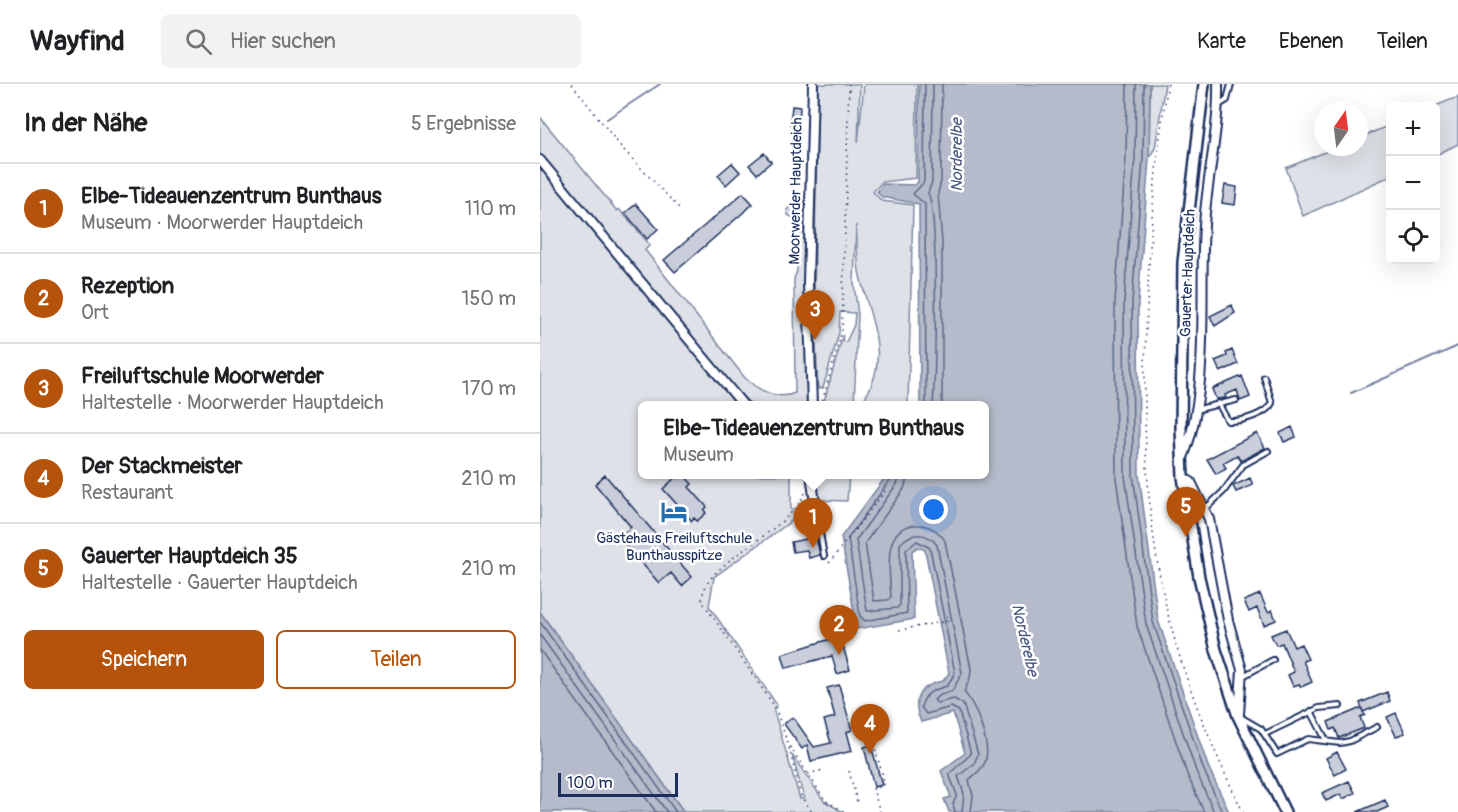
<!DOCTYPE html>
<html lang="de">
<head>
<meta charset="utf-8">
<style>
	:root { --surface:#fff; --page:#f2f2f2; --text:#202124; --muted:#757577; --line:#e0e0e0; --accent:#b45309 }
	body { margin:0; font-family:Pangolin,sans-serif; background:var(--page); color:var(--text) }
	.controls { position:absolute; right:18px; top:18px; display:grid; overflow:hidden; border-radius:9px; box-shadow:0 6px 24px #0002 }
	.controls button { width:54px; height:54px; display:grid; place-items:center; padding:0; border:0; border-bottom:2px solid var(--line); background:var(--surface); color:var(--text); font:30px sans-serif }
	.compass { position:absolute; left:774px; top:18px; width:54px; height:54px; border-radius:50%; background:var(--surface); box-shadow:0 6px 24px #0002; rotate:14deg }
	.scale { position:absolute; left:18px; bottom:15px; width:120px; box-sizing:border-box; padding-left:6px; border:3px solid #1b2f5e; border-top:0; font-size:16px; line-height:21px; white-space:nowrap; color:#1b2f5e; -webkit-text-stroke:4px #fff; paint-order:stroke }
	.you { position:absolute; left:394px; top:426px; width:21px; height:21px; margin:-15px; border:4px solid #fff; border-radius:50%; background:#1a73e8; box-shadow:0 0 0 9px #1a73e833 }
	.badge { display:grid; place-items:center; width:39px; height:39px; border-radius:50%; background:var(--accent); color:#fff; font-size:20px; font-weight:700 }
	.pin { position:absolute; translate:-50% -50px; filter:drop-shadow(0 2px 3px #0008) }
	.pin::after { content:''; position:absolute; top:32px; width:21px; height:18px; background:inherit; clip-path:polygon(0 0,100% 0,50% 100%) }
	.popup { position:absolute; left:98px; top:317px; width:351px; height:78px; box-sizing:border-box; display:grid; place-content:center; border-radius:9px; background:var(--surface); filter:drop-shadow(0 2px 4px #0005); font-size:20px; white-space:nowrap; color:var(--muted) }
	.popup b { font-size:22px; color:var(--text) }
	.popup::after { content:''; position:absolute; left:50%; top:100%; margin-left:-12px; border:12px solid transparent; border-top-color:var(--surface) }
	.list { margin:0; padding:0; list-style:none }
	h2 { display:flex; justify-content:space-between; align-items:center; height:78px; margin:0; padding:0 24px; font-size:26px }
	h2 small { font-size:20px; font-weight:400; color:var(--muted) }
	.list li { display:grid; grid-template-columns:39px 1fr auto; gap:18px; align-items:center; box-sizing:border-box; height:90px; padding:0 24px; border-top:2px solid var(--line) }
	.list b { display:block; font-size:22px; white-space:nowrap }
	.list p { margin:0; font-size:20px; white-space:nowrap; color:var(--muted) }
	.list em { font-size:20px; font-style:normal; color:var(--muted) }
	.actions { display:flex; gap:12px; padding:18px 24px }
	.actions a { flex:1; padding:14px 0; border:2px solid var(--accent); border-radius:9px; text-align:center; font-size:21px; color:var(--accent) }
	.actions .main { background:var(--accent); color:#fff }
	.icon { flex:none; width:33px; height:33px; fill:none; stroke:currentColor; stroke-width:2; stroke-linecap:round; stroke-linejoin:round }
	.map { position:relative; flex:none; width:918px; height:728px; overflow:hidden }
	header { display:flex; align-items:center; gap:36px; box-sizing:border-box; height:84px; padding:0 30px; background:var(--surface); border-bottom:2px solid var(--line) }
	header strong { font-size:28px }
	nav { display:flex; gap:33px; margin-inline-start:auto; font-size:21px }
	.search { width:420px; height:54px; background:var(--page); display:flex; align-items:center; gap:15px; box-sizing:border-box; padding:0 21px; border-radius:9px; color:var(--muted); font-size:22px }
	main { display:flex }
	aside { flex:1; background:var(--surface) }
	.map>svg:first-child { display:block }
	.green { fill:#dee1e7; stroke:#7c88a2; stroke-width:1.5 }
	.water { fill:#b5bbca; stroke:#77839f; stroke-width:1.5 }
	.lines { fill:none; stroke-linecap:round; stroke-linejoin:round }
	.shore { stroke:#596789; stroke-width:1.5 }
	.stream { stroke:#77839f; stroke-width:2 }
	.building { fill:#caceda; stroke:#1b2f5e; stroke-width:1.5 }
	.service-casing { stroke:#1b2f5e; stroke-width:8 }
	.minor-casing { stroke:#1b2f5e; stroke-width:12 }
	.tertiary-casing { stroke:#1b2f5e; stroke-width:14 }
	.path { stroke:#1b2f5e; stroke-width:1.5; stroke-dasharray:1.5 4.5; stroke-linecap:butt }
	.service { stroke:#fff; stroke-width:4 }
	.minor { stroke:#fff; stroke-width:8 }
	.tertiary { stroke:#fff; stroke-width:9 }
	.labels { text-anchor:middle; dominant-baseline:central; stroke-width:5; stroke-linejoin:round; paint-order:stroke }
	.street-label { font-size:15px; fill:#1b2f5e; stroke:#fff }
	.poi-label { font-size:15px; fill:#1b2f5e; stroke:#fff }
	.water-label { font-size:16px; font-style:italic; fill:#49597e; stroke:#fff }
</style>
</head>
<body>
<header>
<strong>Wayfind</strong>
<div class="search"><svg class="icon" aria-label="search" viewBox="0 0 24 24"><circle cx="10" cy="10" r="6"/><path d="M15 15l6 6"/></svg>Hier suchen</div>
<nav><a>Karte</a><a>Ebenen</a><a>Teilen</a></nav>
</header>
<main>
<aside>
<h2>In der Nähe<small>5 Ergebnisse</small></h2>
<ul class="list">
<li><span class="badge">1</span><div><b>Elbe-Tideauenzentrum Bunthaus</b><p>Museum · Moorwerder Hauptdeich</p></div><em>110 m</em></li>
<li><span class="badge">2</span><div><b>Rezeption</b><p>Ort</p></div><em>150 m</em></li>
<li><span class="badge">3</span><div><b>Freiluftschule Moorwerder</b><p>Haltestelle · Moorwerder Hauptdeich</p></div><em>170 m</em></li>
<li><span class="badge">4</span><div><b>Der Stackmeister</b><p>Restaurant</p></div><em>210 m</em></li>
<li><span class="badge">5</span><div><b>Gauerter Hauptdeich 35</b><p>Haltestelle · Gauerter Hauptdeich</p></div><em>210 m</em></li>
</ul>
<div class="actions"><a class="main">Speichern</a><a>Teilen</a></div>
</aside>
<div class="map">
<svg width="918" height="728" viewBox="0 0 918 728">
	<rect width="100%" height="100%" fill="#fff"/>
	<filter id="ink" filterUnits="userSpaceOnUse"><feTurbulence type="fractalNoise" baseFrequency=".0167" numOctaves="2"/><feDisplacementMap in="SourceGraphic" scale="12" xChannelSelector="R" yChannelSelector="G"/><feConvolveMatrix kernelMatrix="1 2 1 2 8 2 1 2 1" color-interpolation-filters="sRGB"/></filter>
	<g filter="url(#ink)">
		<!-- green -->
		<path class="green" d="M278 0H320L318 59 324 0H377L376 94 342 98 333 108 342 117 373 121 368 321H320C353 277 331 239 320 192 316 176 318 158 316 141L314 199 318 231 314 321H283L303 251 302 257 306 258 314 241 315 229 300 228 299 249 283 304 278 305 274 215Z
			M610 0H625L615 64 609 74Z
			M918 13V60L896 71 895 22Z
			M0 33 77 127 79 125 110 161 105 166 205 294C218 306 237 317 255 309L254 195 257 187V136L248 131 247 126 251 121 264 131 269 314 265 321H212L193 304 0 72Z
			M850 41V92L763 132 746 84 797 63H819V54Z
			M0 83 199 321 102 322V390L251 391V425L257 433 174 493 169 522 237 621 233 624 260 715 264 714 252 671 284 717 303 728H144L0 528Z
			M277 391H309L307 417 279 416Z"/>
		<!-- water -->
		<path class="water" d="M379 0H610L609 74 598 219 599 390 618 536 668 682 689 728H409L404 715 411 713 401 687 425 669 413 629 381 638C371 615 378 602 403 597L409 589 385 466 378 463 372 467 374 535 317 545 301 453 347 391 444 390V322L380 321 379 120 342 113 337 108 343 100 374 101 378 98Z
			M0 528 144 728H0Z"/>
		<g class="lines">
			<!-- shore -->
			<path class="shore" d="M385 0 384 98 373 110 385 120 386 322
				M393 0 392 98 388 109C399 129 395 289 393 322
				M402 0 401 97 398 109 402 158V322
				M587 0 586 73 575 218 576 394 597 542 647 690 664 728
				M596 0 595 74 584 219 585 392 606 540 656 687 674 728
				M604 0 603 74 592 219 593 391 613 538 663 684 682 728
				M352 390 350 396 308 454 320 532 325 537 367 529 366 466 377 457 390 464 415 589 407 602C393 606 385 608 381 623L386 630 411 623 419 627 431 670 409 690 417 711 413 720 415 728
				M359 390 357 400 316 456 327 527 357 524 360 521V460C371 448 387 447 397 461L422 589 412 607 398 612 394 616 397 619 414 615 423 620 438 670 434 680 418 692 424 710 422 728
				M368 390 364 405 325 459 334 517 348 516 351 513C350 490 340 440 378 441 390 441 400 448 405 457L431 585 430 594 424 608C435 620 452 662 445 678 442 686 435 690 429 696L433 712 431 728
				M0 538 136 728
				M0 551 127 728
				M0 566 116 728"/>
			<!-- stream -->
			<path class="stream" d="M67 35 120 0
				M811 309 918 262"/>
		</g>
		<!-- building -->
		<path class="building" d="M252 22 260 23 259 41 250 40Z
			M224 69 231 78 217 90 209 81Z
			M192 79 200 88 186 101 178 91Z
			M685 101 697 103 695 121 682 119Z
			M203 109 213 120 135 188 124 176Z
			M96 120 118 145 107 155 85 129Z
			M692 221 695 229 675 242 670 232Z
			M692 266 698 280 680 288 675 277 687 272 686 269Z
			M702 292 710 313 700 317 697 306 685 311 686 314 676 315 672 305Z
			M752 343 756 353 744 358 740 349Z
			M717 349 725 364 701 377 697 371 683 379 686 384 676 390 667 375Z
			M139 390H143L152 400 149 403 167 423 164 426 166 429 157 437 154 434 152 437 123 405Z
			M65 391 152 493 142 502 131 489 119 499 79 453 91 443 55 400Z
			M710 394 713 401 696 408 693 402Z
			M276 453 280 471 269 474 267 466 253 468 251 458Z
			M720 510 728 528 732 526 736 536 724 541 717 524 709 528 704 517Z
			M746 545 754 563 761 560 768 575 763 577 772 598 761 603 759 600 753 602 748 591 754 588 742 559 736 561 731 551Z
			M300 552 310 586 297 590 292 572 246 584 242 570Z
			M299 601 312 646 307 648 312 667 271 677 267 661 262 665 244 640 253 633 274 663 291 659 284 636 295 633 287 604Z
			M847 608 850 617 823 628 820 619Z
			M821 624 825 631 820 633 824 644 799 654 795 644 791 646 788 638Z
			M856 629 865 649 856 652 847 633Z
			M331 661 342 701 334 703 324 663Z
			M797 668 806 685 795 691 786 674Z
			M809 697 815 709 803 715 801 710 786 717 782 709Z
			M845 716 848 723 837 728H817Z"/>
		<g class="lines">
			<!-- service casing -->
			<g class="service-casing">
				<path id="service" d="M679 21 687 16 691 0
					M678 319 688 337C701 338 727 330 732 319L724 293
					M659 325 696 316
					M275 420 284 472
					M666 424 683 408 703 381 728 367
					M703 592 733 576
					M771 627 786 656
					M702 634 721 645 737 670 768 655 800 659 810 657 837 643
					M725 650 779 624 800 622"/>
			</g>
			<!-- minor casing -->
			<g class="minor-casing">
				<path id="minor" d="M0 76 204 322
					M272 322 268 199 273 0
					M642 376C671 308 659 215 664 141 667 94 679 47 678 0
					M271 390 275 419
					M643 393 651 398 669 435 688 536 702 586 699 630"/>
			</g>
			<!-- tertiary casing -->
			<g class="tertiary-casing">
				<path id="tertiary" d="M664 0 643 178 641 344 643 393 659 493 676 566 698 632 745 728"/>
			</g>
			<!-- path -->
			<path class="path" d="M32 0 81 63 139 124
				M628 0C616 67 611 135 608 203 602 318 602 434 632 546 649 609 675 670 703 728
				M281 322 302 247 309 0
				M265 409C247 451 162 477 162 517L235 623 248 660 286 717 305 728
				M289 479 345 407
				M359 546 408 537 406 529
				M330 648 345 699 343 702 333 705 340 728
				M249 664 261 712 272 728
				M309 687 318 721
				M268 690 283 686"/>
			<!-- service -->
			<use href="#service" class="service"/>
			<!-- minor -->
			<use href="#minor" class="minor"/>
			<!-- tertiary -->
			<use href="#tertiary" class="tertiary"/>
		</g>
	</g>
	<!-- icons -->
	<defs>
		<g id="hotel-bare" transform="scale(2.07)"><path d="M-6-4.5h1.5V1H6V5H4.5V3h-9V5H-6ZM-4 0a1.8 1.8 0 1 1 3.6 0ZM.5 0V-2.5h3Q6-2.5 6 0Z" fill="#1f6fb2" stroke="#fff" stroke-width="2.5" paint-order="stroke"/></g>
	</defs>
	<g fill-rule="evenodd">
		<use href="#hotel-bare" x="134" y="428"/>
	</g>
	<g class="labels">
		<!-- street labels -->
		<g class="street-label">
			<text transform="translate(256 107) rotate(-89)">Moorwerder Hauptdeich</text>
			<text transform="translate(648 189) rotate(-88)">Gauerter Hauptdeich</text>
		</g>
		<!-- poi labels -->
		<g class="poi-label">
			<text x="134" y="454">Gästehaus Freiluftschule<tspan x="134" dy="17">Bunthausspitze</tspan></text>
		</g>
		<!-- water labels -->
		<g class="water-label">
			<text transform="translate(417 71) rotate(-90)">Norderelbe</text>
			<text transform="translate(485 556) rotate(77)">Norderelbe</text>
		</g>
	</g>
</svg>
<div class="controls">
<button>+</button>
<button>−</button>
<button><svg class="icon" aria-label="locate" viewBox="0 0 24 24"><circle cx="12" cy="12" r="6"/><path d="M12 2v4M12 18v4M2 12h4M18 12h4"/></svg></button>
</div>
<svg class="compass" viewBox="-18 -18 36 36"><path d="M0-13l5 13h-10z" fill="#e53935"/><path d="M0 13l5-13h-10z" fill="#757577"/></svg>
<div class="scale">100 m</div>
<div class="you"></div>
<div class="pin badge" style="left:273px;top:464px">1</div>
<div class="popup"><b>Elbe-Tideauenzentrum Bunthaus</b>Museum</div>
<div class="pin badge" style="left:299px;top:571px">2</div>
<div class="pin badge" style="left:275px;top:256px">3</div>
<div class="pin badge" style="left:330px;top:670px">4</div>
<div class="pin badge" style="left:646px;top:453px">5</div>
</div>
</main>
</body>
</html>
